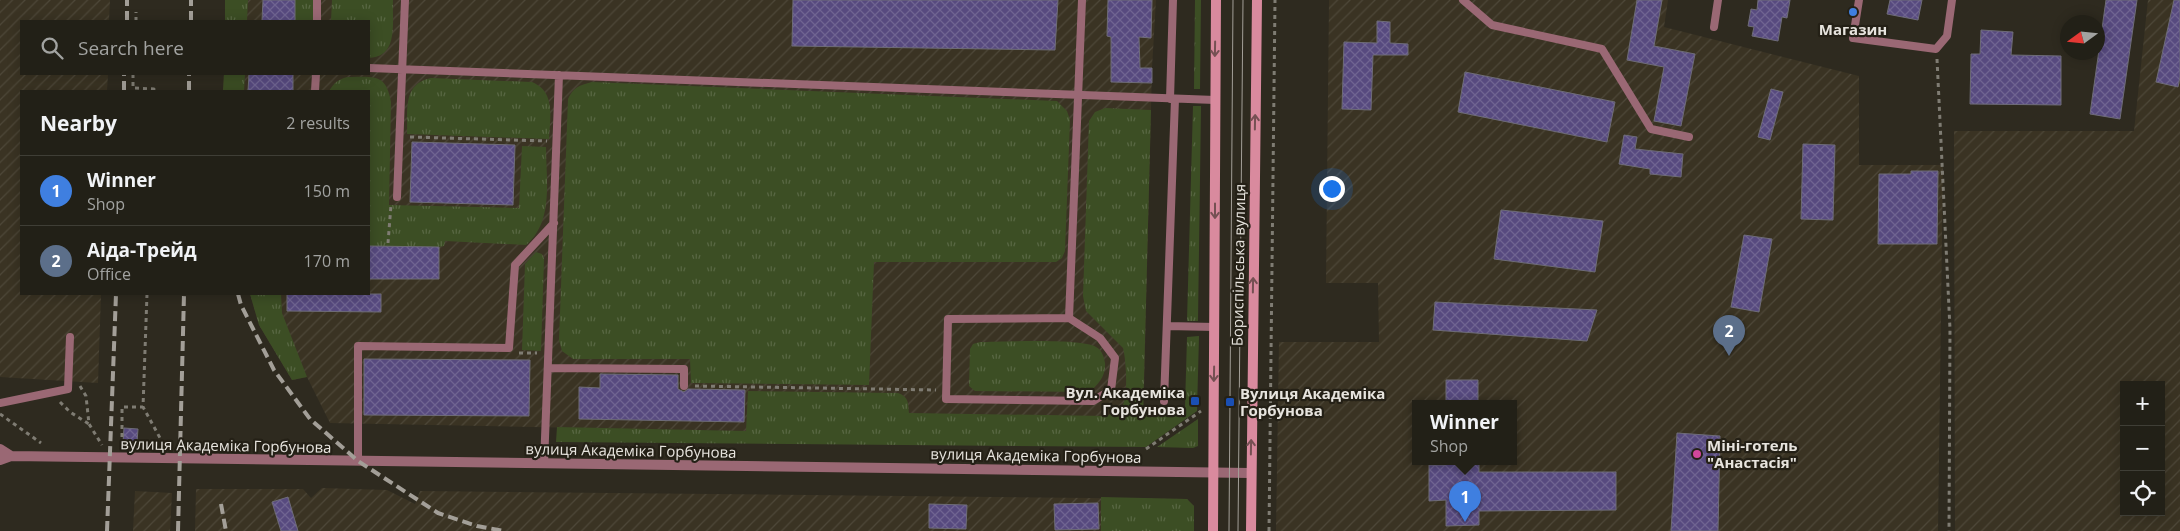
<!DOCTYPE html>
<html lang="en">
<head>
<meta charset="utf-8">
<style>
	:root { --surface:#222017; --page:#2e2d24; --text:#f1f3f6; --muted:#a2a3a1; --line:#3f3e36; --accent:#8bbbb9 }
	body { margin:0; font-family:"Open Sans",sans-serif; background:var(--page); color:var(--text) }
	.controls { position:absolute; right:15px; bottom:15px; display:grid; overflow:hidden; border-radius:0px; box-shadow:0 2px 12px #0003 }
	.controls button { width:45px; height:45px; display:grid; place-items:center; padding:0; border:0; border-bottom:1px solid var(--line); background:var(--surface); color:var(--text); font:25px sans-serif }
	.compass { position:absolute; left:2060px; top:15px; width:45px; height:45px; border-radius:50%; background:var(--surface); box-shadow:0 2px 12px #0003; rotate:255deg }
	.you { position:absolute; left:1331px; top:188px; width:18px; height:18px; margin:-12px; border:4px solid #fff; border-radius:50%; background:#1a73e8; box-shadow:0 0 0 8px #1a73e833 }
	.badge { display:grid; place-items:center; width:32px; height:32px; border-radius:50%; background:var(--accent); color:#fff; font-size:16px; font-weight:700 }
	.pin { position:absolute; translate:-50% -41px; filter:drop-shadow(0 1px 2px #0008) }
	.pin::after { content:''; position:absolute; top:26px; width:18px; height:15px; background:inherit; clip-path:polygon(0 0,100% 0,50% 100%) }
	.popup { position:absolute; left:1412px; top:400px; width:105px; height:65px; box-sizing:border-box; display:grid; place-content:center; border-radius:0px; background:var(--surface); filter:drop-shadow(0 1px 4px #0005); font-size:16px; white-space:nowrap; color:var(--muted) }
	.popup b { font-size:19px; color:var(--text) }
	.popup::after { content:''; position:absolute; left:50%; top:100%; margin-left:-10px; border:10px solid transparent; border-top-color:var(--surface) }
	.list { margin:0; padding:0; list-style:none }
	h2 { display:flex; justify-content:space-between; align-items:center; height:65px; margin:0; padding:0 20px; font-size:21px }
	h2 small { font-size:16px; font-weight:400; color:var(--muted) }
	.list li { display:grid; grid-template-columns:32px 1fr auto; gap:15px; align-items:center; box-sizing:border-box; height:70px; padding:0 20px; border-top:1px solid var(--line) }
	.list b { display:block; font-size:19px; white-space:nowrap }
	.list p { margin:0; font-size:16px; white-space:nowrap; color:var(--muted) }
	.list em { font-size:16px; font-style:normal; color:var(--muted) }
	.icon { flex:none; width:28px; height:28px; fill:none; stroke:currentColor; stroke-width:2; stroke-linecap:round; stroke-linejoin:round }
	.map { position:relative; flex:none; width:2180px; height:531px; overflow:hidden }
	.search { position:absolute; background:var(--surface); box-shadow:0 2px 12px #0003; left:20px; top:20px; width:350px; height:55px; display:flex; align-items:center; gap:12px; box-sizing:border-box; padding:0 18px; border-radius:0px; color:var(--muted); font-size:19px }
	.panel { position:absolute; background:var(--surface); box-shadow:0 2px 12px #0003; left:20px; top:90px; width:350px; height:205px; border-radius:0px }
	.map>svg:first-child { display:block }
	.industrial { fill:url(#industrial-furrows); fill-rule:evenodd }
	.grass { fill:url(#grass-tufts) }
	.building { fill:url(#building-cross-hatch); stroke:#6e6c78 }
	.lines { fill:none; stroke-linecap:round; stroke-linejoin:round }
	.path { stroke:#7f7c73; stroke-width:3; stroke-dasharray:4 4; stroke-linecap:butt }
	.service { stroke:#9a6874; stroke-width:8 }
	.minor { stroke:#9a6874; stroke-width:10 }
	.secondary { stroke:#d98a9e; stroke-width:10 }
	.tram { stroke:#a39f98; stroke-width:1 }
	.rail { stroke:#a39f98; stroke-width:4; stroke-dasharray:10 5; stroke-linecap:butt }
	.oneway { stroke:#755053 }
	.shop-dot { fill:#3f7fe0; stroke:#242016; stroke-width:2 }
	.transit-dot { fill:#1a4fb4; stroke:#242016; stroke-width:2 }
	.hotel-dot { fill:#d1479c; stroke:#242016; stroke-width:2 }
	.labels { text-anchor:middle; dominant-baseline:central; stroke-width:4.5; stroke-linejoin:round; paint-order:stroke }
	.poi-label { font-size:15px; font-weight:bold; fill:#e7e4de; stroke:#242016; text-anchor:start }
	.street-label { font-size:15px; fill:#e7e4de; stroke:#242016 }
</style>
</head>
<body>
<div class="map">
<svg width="2180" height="531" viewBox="0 0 2180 531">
	<defs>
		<pattern id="industrial-furrows" width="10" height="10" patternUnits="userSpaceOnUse" patternTransform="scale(1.25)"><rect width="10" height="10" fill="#3a3323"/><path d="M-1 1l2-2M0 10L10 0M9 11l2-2" fill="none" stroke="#4d4738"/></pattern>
		<pattern id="grass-tufts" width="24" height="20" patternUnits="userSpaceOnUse" patternTransform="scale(1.25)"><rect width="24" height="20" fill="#3c4e24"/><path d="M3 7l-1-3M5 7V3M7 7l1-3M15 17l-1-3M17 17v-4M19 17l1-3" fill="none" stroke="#586743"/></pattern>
		<pattern id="building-cross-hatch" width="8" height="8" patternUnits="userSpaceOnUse" patternTransform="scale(1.25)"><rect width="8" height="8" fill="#574a7f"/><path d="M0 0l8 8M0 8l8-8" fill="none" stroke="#6f6491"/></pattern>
	</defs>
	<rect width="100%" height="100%" fill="#2e2a1f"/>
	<!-- industrial -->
	<path class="industrial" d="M0 0H110L109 21H21V74H108L107 91H21V294H101L98 383 0 377Z
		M225 0H1156L1152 68 1143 428 1134 439 330 423 307 377 292 380 259 325 250 294H369V91H223L224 74H369V21H225Z
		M1329 0H1668L1664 27 1859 76V165H1943L1938 531H1276L1279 342H1379L1378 283H1326ZM1416 403H1514V461H1416Z
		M2148 0H2180V531H1955L1954 131H2134ZM2124 385H2161V512H2124Z
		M322 488 387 490 415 504 420 491 1187 499 1194 506V531H195L196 489H303L311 498Z
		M135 491 172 493 170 531H133Z"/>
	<!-- grass -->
	<path class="grass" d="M225 0H248L247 21H225Z
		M295 0H314L313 21H295Z
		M332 0H393C392 22 399 57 369 58V21H331Z
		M1195 0H1201L1200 89H1194Z
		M224 74H245L244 91H223Z
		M348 77C374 77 386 73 391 102L389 205 519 208 522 146 546 147C546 179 554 222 526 245L445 241 444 246 439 247 369 246V91H329C334 83 338 79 348 77Z
		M431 78 532 82C556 92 550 117 549 139L407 134C408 111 402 84 431 78Z
		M592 82 1057 101 1067 111 1070 120 1065 251 1062 258 1056 262H874L869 385 691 383 690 359H573L562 351 559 340 568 99C573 88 579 85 592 82Z
		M1193 106H1201L1198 321H1187Z
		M1105 108 1151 110 1143 417 1145 406 1185 407 1187 337 1199 336 1197 411 1146 447 556 442 557 427 746 431 748 391 898 393C909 397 908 403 909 413L1107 416C1111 414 1118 411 1121 408 1129 399 1126 359 1123 348L1086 311 1083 296 1089 121 1095 112Z
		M536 252 542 254 544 259 541 351 522 350 525 264Z
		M250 294H281L282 313 307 377 292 380 259 325Z
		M980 342C1002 342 1081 338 1096 347 1102 350 1104 357 1105 363 1106 376 1098 385 1089 392L975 391 969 386 970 349 973 344Z
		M1198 419V446L1193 448 1157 447Z
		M1101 497 1187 499 1194 506V531H1101Z"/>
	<!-- building -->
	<path class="building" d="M263 0H295V21H262Z
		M793 0H1058L1055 50 792 46Z
		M1108 0H1152L1151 38 1139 37 1140 68H1152V83L1111 82V37L1107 36Z
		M1637 0H1662L1654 46 1695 54 1681 126 1654 121 1664 67 1627 60Z
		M1758 0H1790L1787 18 1782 17 1778 41 1752 36 1754 27 1748 26 1751 9 1757 10Z
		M1890 0H1922L1918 20 1887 14Z
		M2106 0H2137L2120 119 2090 114Z
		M2174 0H2180V77L2178 87 2156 82Z
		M1377 21 1390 22V43L1408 44V55H1373L1371 110 1342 109 1344 42 1377 43Z
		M1981 30 2013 32 2011 55 2061 56V105L1970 104 1971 54H1980Z
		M1465 72 1615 102 1607 142 1458 112Z
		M249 74H293V91H248Z
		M1771 89 1783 92 1770 140 1758 137Z
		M1624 135 1637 137 1635 149 1683 154 1681 177 1650 174V169L1619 164Z
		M412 142 515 145 513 205 410 202Z
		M1803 144 1835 145 1833 220 1801 219Z
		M1911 171H1938L1937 244H1878L1879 174H1911Z
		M1501 210 1603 221 1595 272 1494 259Z
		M1744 235 1772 239 1759 312 1731 307Z
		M369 246 439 247V279H369Z
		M287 294H381V312L287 311Z
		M1435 302 1597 310 1587 341 1433 330Z
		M364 359 530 360 529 416 364 415Z
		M600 374 678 375V389L684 392 688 389 745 390 744 422 579 419V387L600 388Z
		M1446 380H1478V403H1446Z
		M124 428 138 429 137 442H123Z
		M1677 433 1720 436 1718 531H1671Z
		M1446 461H1479V472H1616V510L1479 511V525L1446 526V500L1429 501V465H1446Z
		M288 497 298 531H281L272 502Z
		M1098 503 1099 529 1055 530 1054 504Z
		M929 504 967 505 966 529 929 528Z"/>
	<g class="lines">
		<!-- path -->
		<path class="path" d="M136 21V12
			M1937 59 1950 329 1949 531
			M133 74V88L154 89 153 91
			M410 137 547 141
			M388 243 391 205
			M147 294 143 407 165 447
			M519 353H537
			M80 386 86 396 89 424 102 445
			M695 386 936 390
			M60 402 70 412 89 424
			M0 414 41 443
			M122 445V407H143
			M1146 449 1201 411
			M1269 531 1275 0"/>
		<!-- service -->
		<path class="service" d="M1463 0 1492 25 1602 49 1651 129 1689 137
			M1859 0 1853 38 1936 49 1947 36 1952 0
			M317 21V0
			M1714 27 1718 0
			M369 68 1215 100
			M315 91 316 74
			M1170 99 1173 0
			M397 197 405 0
			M1069 318 1100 338 1115 358 1111 390 1093 401 946 399 948 319Z
			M1069 318 1082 0
			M1167 326 1215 327
			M548 368 684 369V386
			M1164 401 1175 99
			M0 403 68 389 70 337
			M358 461V346L509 348 515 265 554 223
			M544 464 559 75"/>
		<!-- minor -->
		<path class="minor" d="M0 449 11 456
			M0 460 11 456 1250 473"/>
		<!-- secondary -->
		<path class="secondary" d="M1213 531 1216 0
			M1251 531 1257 0"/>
		<!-- tram -->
		<path class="tram" d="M1229 531 1233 0
			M1238 531 1243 0"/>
		<!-- rail -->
		<path class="rail" d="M127 21V0
			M191 21V0
			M124 91V74
			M189 91V74
			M238 294 241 305 274 370 310 419 358 461 438 513 477 526 504 531
			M221 504 226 531
			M107 531 116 294
			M178 531 184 294"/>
	</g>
	<!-- one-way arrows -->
	<defs><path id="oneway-shaft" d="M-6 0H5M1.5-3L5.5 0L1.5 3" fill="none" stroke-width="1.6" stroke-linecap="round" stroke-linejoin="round" transform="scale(1.25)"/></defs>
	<g class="oneway">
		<use href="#oneway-shaft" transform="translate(1215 49) rotate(91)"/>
		<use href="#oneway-shaft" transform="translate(1255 122) rotate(-89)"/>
		<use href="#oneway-shaft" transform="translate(1215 211) rotate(90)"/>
		<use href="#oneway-shaft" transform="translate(1253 285) rotate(-89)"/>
		<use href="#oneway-shaft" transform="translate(1214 374) rotate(91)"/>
		<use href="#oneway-shaft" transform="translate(1251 447) rotate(-89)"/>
	</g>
	<!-- markers -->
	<circle class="shop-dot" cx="1853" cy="12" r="5"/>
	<g class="transit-dot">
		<rect x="1190" y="396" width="10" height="10" rx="2.5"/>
		<rect x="1225" y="397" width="10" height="10" rx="2.5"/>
	</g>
	<circle class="hotel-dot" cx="1697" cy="454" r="5"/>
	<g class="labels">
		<!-- poi labels -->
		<g class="poi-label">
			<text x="1853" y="29" text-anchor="middle">Магазин</text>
			<text x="1185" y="392" text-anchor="end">Вул. Академіка<tspan x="1185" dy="17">Горбунова</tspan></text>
			<text x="1240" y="393">Вулиця Академіка<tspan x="1240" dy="17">Горбунова</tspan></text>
			<text x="1707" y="445">Міні-готель<tspan x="1707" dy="17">"Анастасія"</tspan></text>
		</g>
		<!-- street labels -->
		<g class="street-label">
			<text transform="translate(1238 265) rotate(-89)">Бориспільська вулиця</text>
			<text transform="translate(226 445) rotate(1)">вулиця Академіка Горбунова</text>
			<text transform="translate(631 450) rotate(1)">вулиця Академіка Горбунова</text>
			<text transform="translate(1036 455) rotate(1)">вулиця Академіка Горбунова</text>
		</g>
	</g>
</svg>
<div class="controls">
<button>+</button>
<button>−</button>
<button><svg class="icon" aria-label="locate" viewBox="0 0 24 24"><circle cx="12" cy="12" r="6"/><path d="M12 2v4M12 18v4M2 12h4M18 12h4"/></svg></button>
</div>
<svg class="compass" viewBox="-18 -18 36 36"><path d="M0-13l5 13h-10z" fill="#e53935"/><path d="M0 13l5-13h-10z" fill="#a2a3a1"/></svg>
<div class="you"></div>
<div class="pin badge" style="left:1465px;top:522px;background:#3f7fe0">1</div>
<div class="popup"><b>Winner</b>Shop</div>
<div class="pin badge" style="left:1729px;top:356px;background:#5c6f8a">2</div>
<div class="search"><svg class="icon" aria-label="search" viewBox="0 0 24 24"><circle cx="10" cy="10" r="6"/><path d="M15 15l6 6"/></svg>Search here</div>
<section class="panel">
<h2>Nearby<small>2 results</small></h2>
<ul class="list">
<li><span class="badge" style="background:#3f7fe0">1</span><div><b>Winner</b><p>Shop</p></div><em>150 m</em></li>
<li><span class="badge" style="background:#5c6f8a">2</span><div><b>Аіда-Трейд</b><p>Office</p></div><em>170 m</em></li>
</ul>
</section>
</div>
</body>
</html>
